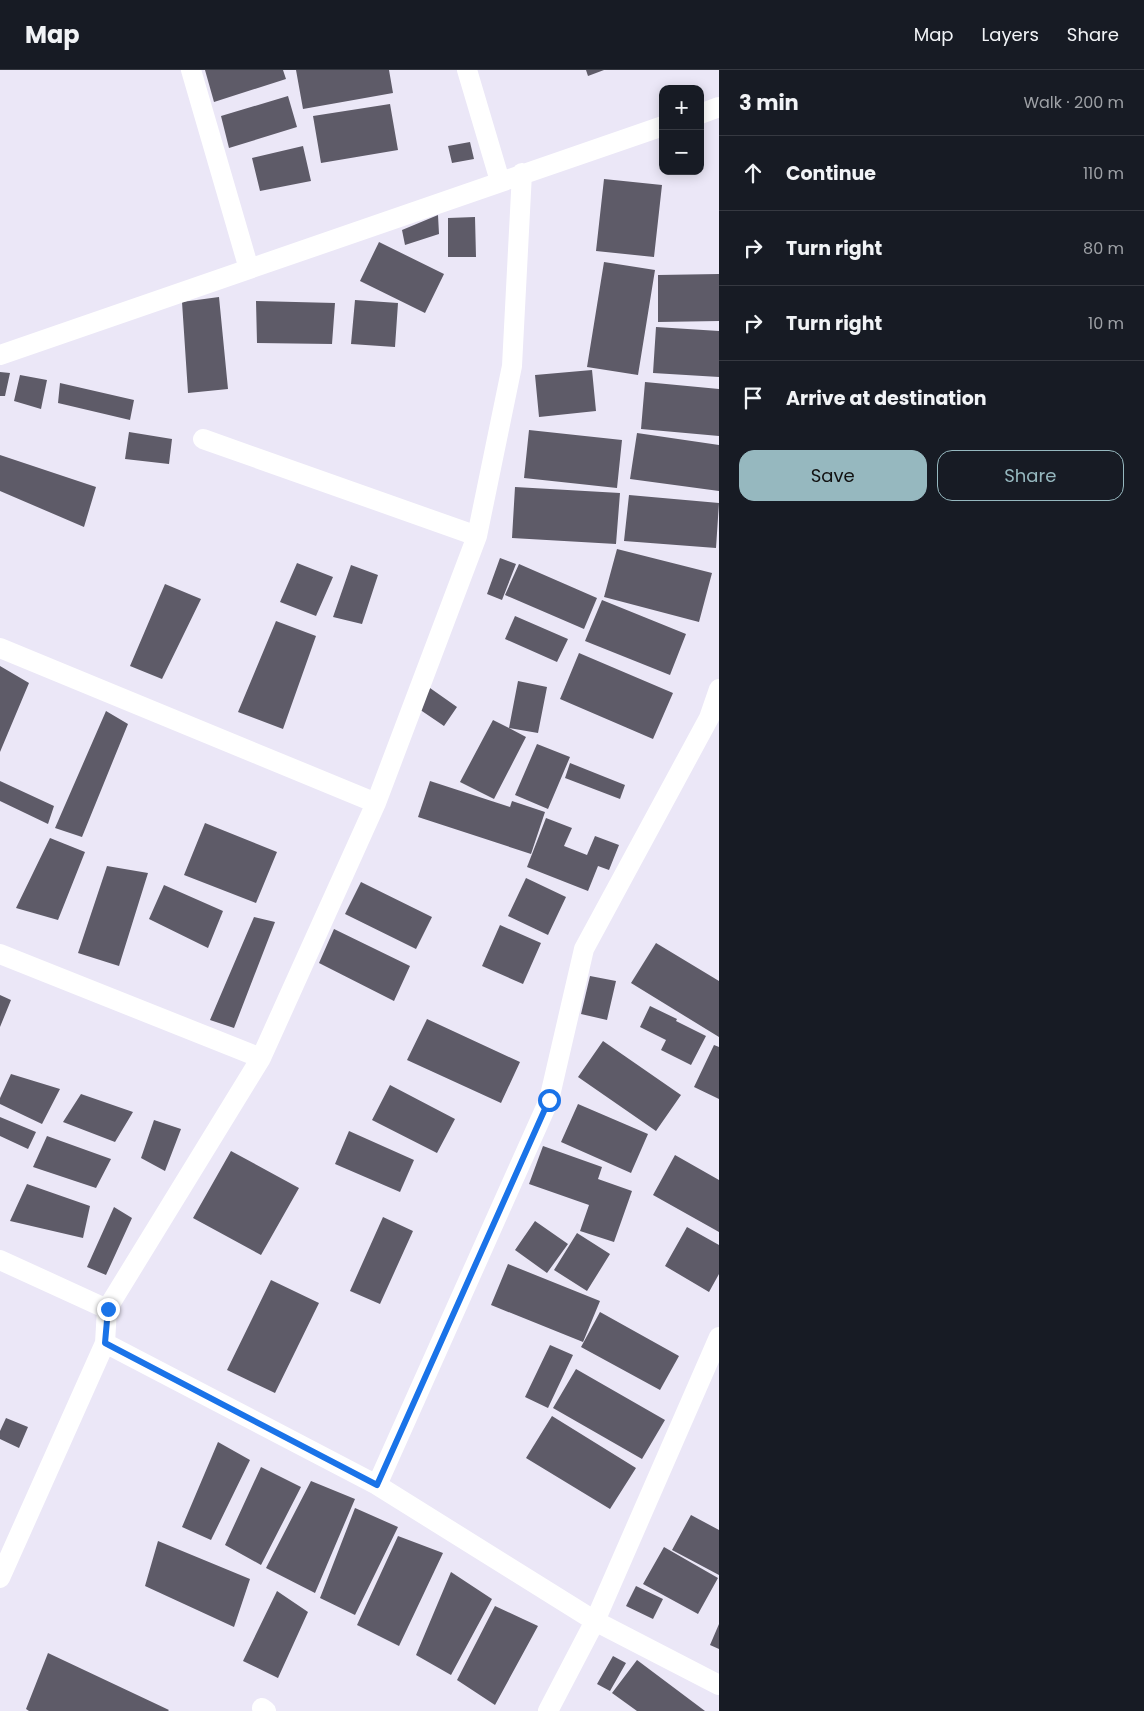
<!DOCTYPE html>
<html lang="en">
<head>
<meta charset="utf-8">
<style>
	:root { --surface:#171b24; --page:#242831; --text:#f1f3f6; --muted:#9ea1a6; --line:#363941; --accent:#96b8bf }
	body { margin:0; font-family:Poppins,sans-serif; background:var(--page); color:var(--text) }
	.controls { position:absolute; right:15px; top:15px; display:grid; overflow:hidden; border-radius:10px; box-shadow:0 2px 12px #0003 }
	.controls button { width:45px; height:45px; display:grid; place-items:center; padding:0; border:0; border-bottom:1px solid var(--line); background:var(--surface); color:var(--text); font:25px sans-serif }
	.stop { position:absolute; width:15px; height:15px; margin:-11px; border:4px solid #1a73e8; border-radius:50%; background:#fff }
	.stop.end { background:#1a73e8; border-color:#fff; box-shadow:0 1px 5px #0008 }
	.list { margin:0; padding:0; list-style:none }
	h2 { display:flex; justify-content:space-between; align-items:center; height:65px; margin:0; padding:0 20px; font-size:21px }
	h2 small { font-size:16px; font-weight:400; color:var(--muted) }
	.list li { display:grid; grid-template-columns:32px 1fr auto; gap:15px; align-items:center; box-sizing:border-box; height:75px; padding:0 20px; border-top:1px solid var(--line) }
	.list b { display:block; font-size:19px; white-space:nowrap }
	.list em { font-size:16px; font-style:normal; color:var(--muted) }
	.actions { display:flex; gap:10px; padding:15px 20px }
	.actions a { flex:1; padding:11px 0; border:1px solid var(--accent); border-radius:15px; text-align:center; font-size:18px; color:var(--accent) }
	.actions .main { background:var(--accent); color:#111 }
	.icon { flex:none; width:28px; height:28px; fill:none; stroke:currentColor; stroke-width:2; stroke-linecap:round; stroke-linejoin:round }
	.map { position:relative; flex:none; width:719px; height:1641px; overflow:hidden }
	header { display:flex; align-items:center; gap:30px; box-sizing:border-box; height:70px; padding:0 25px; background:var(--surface); border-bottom:1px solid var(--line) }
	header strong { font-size:24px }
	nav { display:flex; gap:28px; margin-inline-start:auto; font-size:18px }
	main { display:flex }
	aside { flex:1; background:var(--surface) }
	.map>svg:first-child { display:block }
	.building { fill:#5e5b68 }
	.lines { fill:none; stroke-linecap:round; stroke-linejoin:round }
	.street { stroke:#fff; stroke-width:20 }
	.route { stroke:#1a73e8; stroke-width:6 }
</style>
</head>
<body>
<header>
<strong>Map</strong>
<nav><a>Map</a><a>Layers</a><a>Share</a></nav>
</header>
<main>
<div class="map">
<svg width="719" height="1641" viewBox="0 0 719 1641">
	<rect width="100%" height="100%" fill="#ebe7f7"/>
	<!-- building -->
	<path class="building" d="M205 0H283L286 9 214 32Z
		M296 0H389L393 23 303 39Z
		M586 0H604L588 6Z
		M288 26 297 57 229 78 221 46Z
		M390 34 398 80 321 93 313 46Z
		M470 72 474 89 452 93 448 76Z
		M303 76 311 111 260 121 252 88Z
		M604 109 662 115 654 187 596 181Z
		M438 145 439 164 405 175 402 160Z
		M475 147 476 187H448V148Z
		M379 172 444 204 425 243 360 211Z
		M604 192 655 200 638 305 587 297Z
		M719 204V251L658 252V205Z
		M219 227 228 319 188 323 182 232Z
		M355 230 398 233 395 277 351 274Z
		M256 231 335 233 332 274 257 273Z
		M656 257 719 261V307L653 303Z
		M592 300 596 341 539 347 535 305Z
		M0 302 10 303 5 326H0Z
		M20 305 47 310 41 339 14 331Z
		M645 312 719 319V366L641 359Z
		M60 313 134 330 130 350 58 333Z
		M529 360 622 370 617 418 524 408Z
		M129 362 172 369 169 394 125 389Z
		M637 363 719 375V421L630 409Z
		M0 385 96 417 84 457 0 421Z
		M515 417 620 423 616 474 512 468Z
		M629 425 719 433 716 478 624 471Z
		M617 479 712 503 699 552 604 527Z
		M500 488 516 494 502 530 487 524Z
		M297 493 333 507 316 546 280 532Z
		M519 494 597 528 584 559 505 525Z
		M351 495 378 505 362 554 333 547Z
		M165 514 201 529 162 609 130 596Z
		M602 530 686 564 670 605 585 571Z
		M515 546 568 569 557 592 505 569Z
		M276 551 316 566 283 659 238 642Z
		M579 583 673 623 653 669 560 629Z
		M0 596 29 613 0 682Z
		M518 611 547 617 538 663 509 658 526 667 494 729 460 712 493 650 509 658Z
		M430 618 457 637 444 656 416 637Z
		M106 641 128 654 82 767 55 758Z
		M537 674 570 687 548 739 515 725Z
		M570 693 625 715 620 729 565 708Z
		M0 711 54 736 48 754 0 731Z
		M430 711 510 737 512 731 545 742 531 784 418 747Z
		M546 748 572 758 564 776 587 785 595 766 619 775 609 800 598 796 588 821 527 797Z
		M205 753 277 782 256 833 184 805Z
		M50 768 85 782 58 850 16 838Z
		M107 796 148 803 119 896 78 883Z
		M526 808 566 827 548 865 508 846Z
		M361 812 432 847 416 879 345 844Z
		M164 815 223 841 208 878 149 849Z
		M254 847 275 852 234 958 210 950Z
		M500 855 541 873 523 914 482 896Z
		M334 859 410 896 394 931 319 893Z
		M656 873 719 911V967L631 913Z
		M590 906 616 911 607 950 581 944Z
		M0 925 11 930 0 957Z
		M650 936 677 949 676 951 706 966 691 995 661 980 666 970 640 957Z
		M427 949 520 992 501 1033 407 990Z
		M603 971 681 1025 656 1061 578 1007Z
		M714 975 719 977V1029L694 1017Z
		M11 1004 60 1019 42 1054 0 1034V1028Z
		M390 1015 455 1049 437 1083 372 1050Z
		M81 1024 133 1042 115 1072 63 1052Z
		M578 1034 648 1064 631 1103 561 1072Z
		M0 1047 36 1062 28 1079 0 1066Z
		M154 1050 181 1059 165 1101 141 1088Z
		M349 1061 414 1090 400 1122 335 1094Z
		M47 1066 111 1089 96 1118 33 1097Z
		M543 1076 602 1097 598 1109 632 1121 614 1172 580 1161 589 1135 529 1114Z
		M231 1081 299 1118 261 1185 193 1148Z
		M675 1085 719 1110V1162L653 1125Z
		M27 1114 90 1136 83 1168 10 1151Z
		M114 1137 132 1148 106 1205 87 1197Z
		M383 1147 413 1161 380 1234 350 1221Z
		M535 1151 568 1174 547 1203 515 1180Z
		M687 1157 719 1175V1204L709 1222 665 1196Z
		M577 1163 610 1184 587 1221 554 1200Z
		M508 1194 600 1231 583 1272 491 1235Z
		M271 1210 319 1233 275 1323 227 1300Z
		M600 1242 679 1286 660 1320 581 1277Z
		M550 1275 573 1285 548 1338 525 1327Z
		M576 1299 665 1350 642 1389 553 1338Z
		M552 1346 636 1398 610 1439 526 1388Z
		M6 1348 28 1357 19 1378 0 1369V1361Z
		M218 1372 250 1390 211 1470 182 1457Z
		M261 1397 301 1417 261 1495 225 1475Z
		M311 1411 355 1429 315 1523 266 1498Z
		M355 1438 398 1457 355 1545 320 1528Z
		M691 1445 719 1460V1505L672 1480Z
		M398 1466 443 1483 399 1576 357 1555Z
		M158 1471 250 1509 234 1557 145 1516Z
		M664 1477 718 1508 698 1544 643 1514Z
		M451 1502 492 1529 451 1605 416 1585Z
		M636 1516 663 1529 653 1549 626 1536Z
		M277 1521 308 1542 278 1608 243 1591Z
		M495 1536 538 1556 495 1635 457 1610Z
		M719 1554V1579L710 1575Z
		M48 1583 169 1640 168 1641H29L26 1639Z
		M613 1586 626 1593 610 1621 597 1614Z
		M637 1590 705 1641H637L612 1623Z"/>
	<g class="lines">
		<!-- street -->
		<path class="street" d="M191 0 249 199
			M467 0 500 111
			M700 44 719 37
			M0 285 663 56
			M203 369 477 466
			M0 578 376 733
			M0 884 261 988
			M0 1190 107 1239
			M105 1273 377 1415 595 1551 719 1615
			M377 1415 549 1030 584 879 709 648 719 619
			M0 1508 105 1273 107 1239 261 988 376 733 477 466 512 296 522 103
			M262 1638 266 1641
			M548 1641 595 1551 719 1267"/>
	</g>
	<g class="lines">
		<!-- route -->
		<path class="route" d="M108 1239 105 1273 377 1415 549 1030"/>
	</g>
</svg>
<div class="controls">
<button>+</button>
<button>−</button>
</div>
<div class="stop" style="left:549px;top:1030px"></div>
<div class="stop end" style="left:108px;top:1239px"></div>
</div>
<aside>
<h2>3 min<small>Walk · 200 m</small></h2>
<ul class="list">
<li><svg class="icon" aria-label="ahead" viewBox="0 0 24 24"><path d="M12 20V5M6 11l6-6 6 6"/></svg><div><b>Continue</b></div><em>110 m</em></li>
<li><svg class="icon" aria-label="right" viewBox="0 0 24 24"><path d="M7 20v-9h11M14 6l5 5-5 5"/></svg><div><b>Turn right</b></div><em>80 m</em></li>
<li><svg class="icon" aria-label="right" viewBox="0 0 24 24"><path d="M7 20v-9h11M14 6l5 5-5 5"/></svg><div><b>Turn right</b></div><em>10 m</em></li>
<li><svg class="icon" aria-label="arrive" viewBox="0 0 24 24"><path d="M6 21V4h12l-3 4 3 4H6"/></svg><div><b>Arrive at destination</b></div></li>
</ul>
<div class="actions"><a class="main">Save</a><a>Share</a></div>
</aside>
</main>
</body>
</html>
